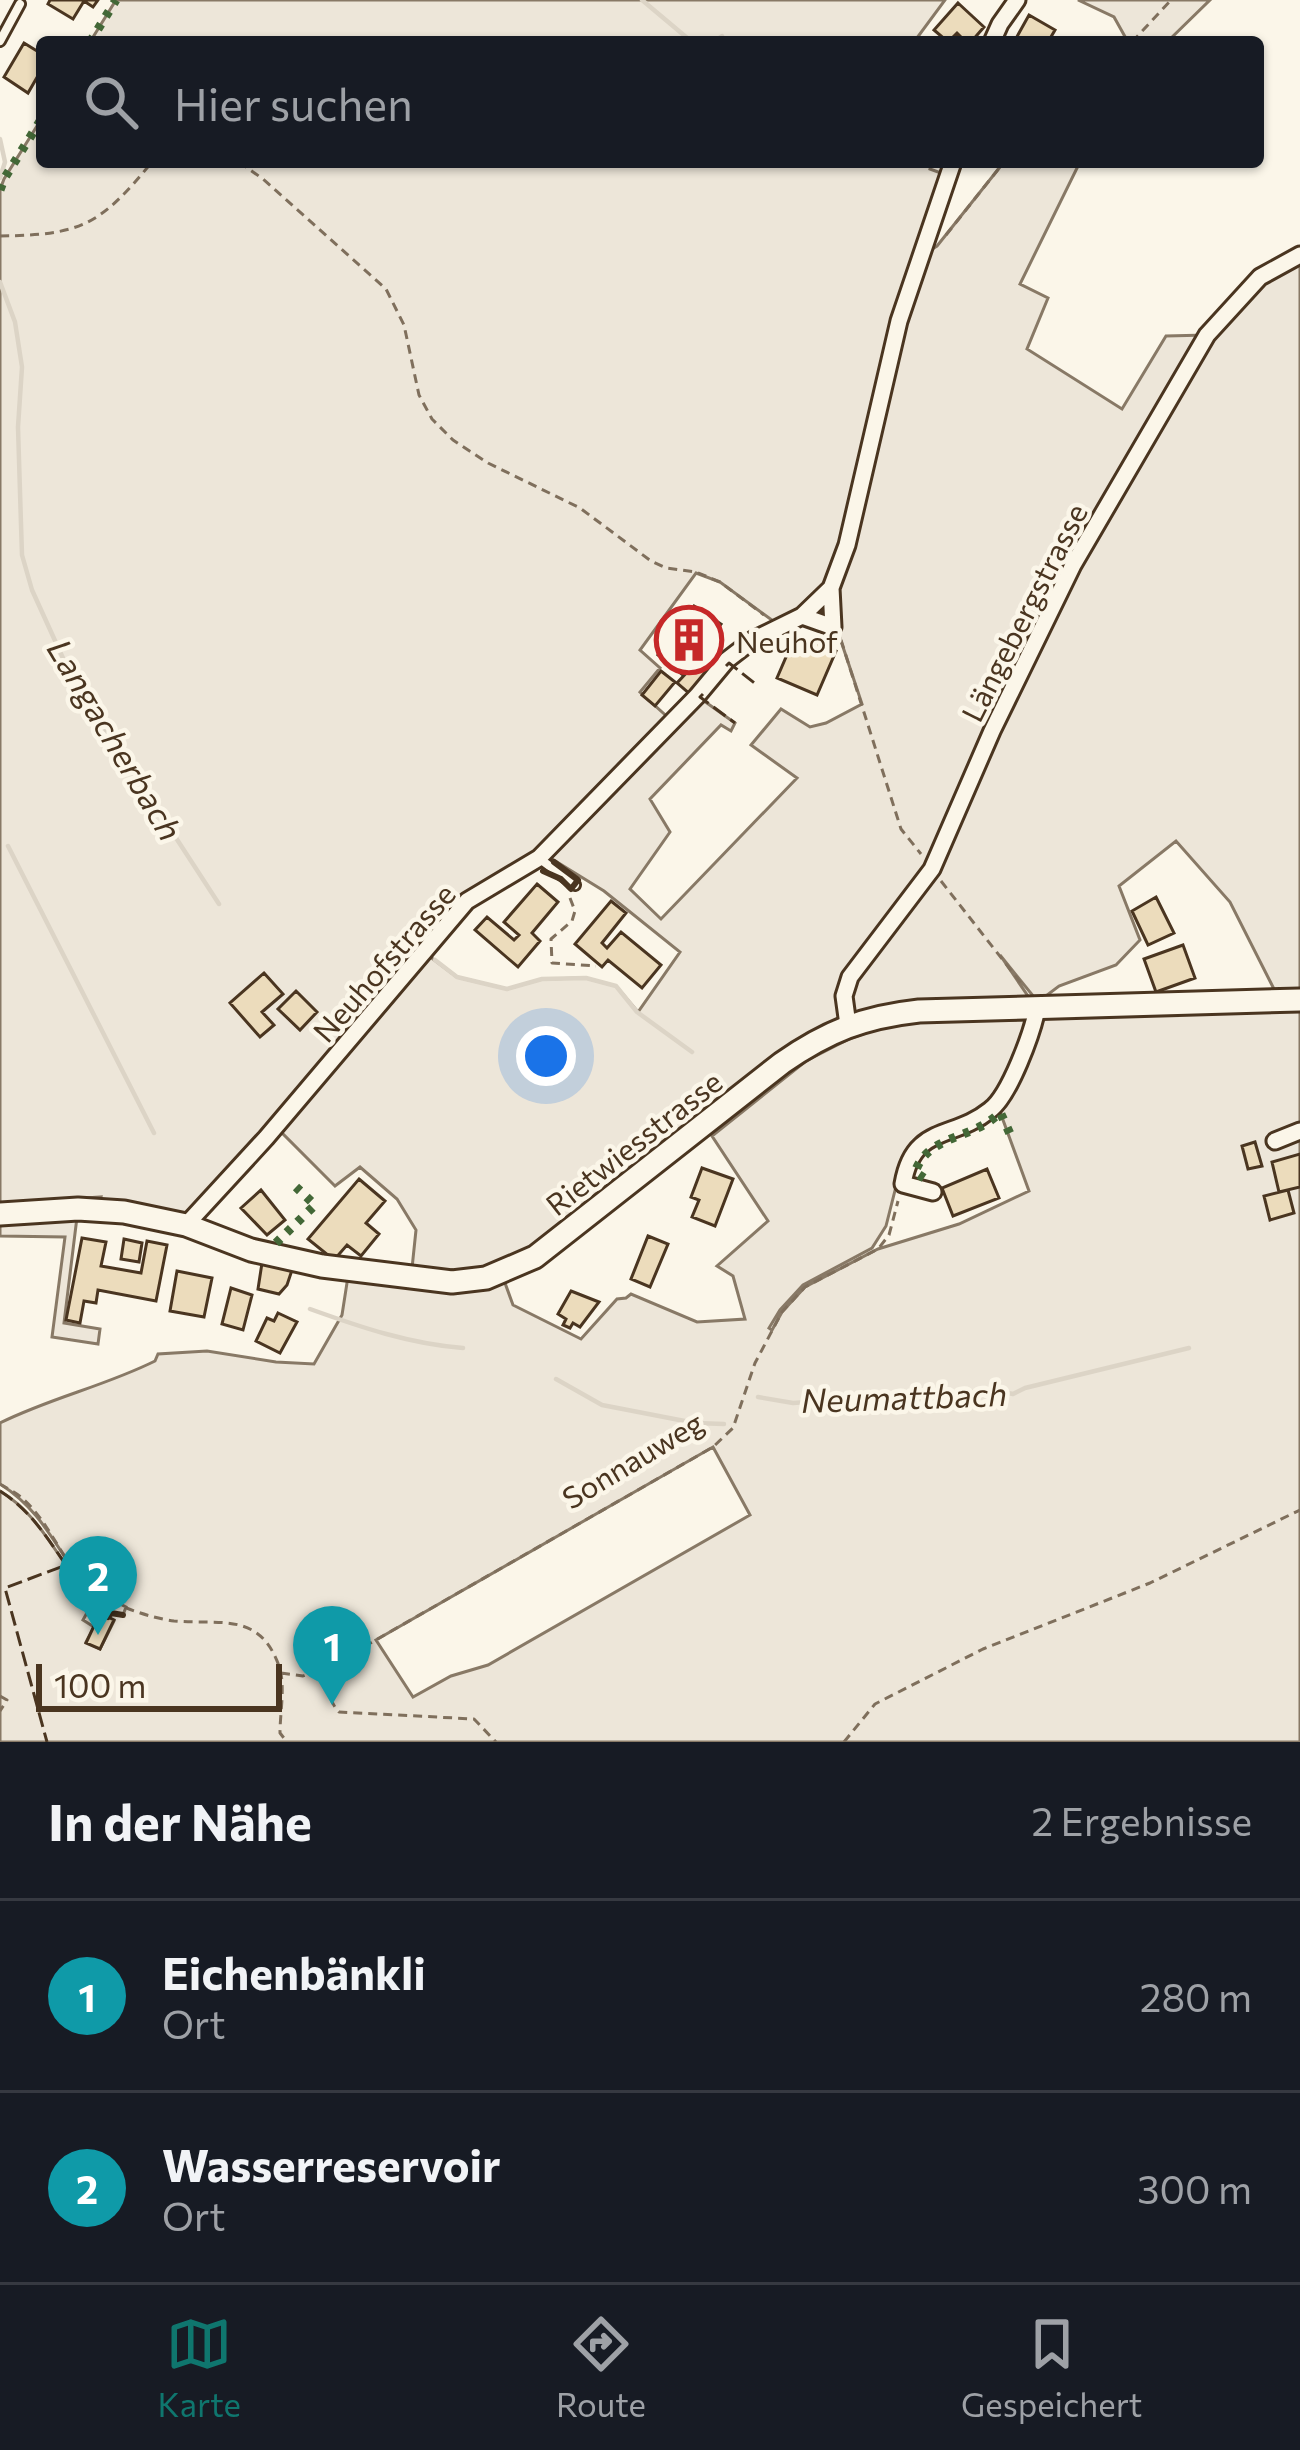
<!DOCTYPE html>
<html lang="de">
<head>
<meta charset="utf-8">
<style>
	:root { --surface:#171b24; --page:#242831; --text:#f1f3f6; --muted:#9ea1a6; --line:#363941; --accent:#0f766e }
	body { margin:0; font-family:Commissioner,sans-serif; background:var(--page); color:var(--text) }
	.scale { position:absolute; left:36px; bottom:30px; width:246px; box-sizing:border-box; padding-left:12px; border:6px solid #4a3520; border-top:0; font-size:33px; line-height:42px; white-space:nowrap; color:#4a3520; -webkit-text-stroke:9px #fbf6e9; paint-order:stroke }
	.you { position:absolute; left:546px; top:1056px; width:42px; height:42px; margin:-30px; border:9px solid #fff; border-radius:50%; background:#1a73e8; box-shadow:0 0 0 18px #1a73e833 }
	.badge { display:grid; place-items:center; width:78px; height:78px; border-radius:50%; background:var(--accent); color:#fff; font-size:39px; font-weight:700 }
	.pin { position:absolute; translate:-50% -99px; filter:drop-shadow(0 3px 6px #0008) }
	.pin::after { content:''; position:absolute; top:63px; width:42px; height:36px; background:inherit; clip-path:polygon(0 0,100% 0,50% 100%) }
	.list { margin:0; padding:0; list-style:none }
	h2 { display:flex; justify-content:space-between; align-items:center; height:156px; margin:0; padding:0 48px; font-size:51px }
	h2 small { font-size:39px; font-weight:400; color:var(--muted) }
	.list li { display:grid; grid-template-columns:78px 1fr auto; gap:36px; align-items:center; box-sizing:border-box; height:192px; padding:0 48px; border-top:3px solid var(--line) }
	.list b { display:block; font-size:45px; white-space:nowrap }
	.list p { margin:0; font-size:39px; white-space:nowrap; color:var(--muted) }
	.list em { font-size:39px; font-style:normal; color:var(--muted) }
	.icon { flex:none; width:66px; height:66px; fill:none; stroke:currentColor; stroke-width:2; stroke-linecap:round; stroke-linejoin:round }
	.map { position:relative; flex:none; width:1300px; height:1742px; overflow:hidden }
	.search { position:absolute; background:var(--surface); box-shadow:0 3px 9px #0004; left:36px; right:36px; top:36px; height:132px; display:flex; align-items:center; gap:30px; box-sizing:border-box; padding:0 42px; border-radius:12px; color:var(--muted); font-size:45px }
	.sheet { height:540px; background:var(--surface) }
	nav { display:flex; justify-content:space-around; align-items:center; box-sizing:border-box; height:168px; border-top:3px solid var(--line); background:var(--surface); font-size:33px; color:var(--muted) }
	nav a { display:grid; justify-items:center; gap:6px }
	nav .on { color:var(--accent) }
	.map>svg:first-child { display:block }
	.green { fill:#ede6d9; stroke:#887966; stroke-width:3; fill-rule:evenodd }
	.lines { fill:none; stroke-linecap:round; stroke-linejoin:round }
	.stream { stroke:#dcd4c6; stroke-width:4.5 }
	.building { fill:#ecdcbc; stroke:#4a3520; stroke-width:3 }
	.service-casing { stroke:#4a3520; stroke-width:14 }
	.minor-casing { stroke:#4a3520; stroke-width:21 }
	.secondary-casing { stroke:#4a3520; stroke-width:27 }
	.path { stroke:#7f6f5c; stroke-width:3; stroke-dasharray:9 6; stroke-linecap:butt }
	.service { stroke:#fbf6e9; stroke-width:8 }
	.minor { stroke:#fbf6e9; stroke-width:15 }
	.secondary { stroke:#fbf6e9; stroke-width:21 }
	.hedge { stroke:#436837; stroke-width:9; stroke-dasharray:6 9; stroke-linecap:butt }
	.fence { stroke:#4a3520; stroke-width:3; stroke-dasharray:15 6; stroke-linecap:butt }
	.wall { stroke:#4a3520; stroke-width:6 }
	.labels { text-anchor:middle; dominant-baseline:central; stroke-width:9; stroke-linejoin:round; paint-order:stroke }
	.street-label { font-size:30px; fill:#4a3520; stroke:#fbf6e9 }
	.poi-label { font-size:30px; fill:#4a3520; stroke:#fbf6e9; text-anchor:start }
	.water-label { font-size:33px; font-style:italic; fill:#4a3520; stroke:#fbf6e9 }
</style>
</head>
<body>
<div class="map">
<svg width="1300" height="1742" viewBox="0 0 1300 1742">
	<rect width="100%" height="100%" fill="#fbf6e9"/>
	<!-- green -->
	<path class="green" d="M116 0H945L914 42H90Z
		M1078 0H1210L1167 42H1128L1114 17Z
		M42 118V162H932L930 169 949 176 924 254 937 246 1004 162H1080L1020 284 1048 298 1027 349 1122 409 1166 336 1207 335 1232 306 1300 255V1000L1280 1001 1230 902 1176 841 1119 886 1140 940 1116 965 1059 986 1038 1002 1000 955 1032 1002 857 1015 846 999 848 1025 501 1272 513 1305 581 1339 617 1299 626 1298 631 1294 697 1322 745 1319 733 1276 717 1266 768 1221 712 1136 806 1061 849 1039 885 1026 934 1021 1026 1020 1029 1027 993 1103 918 1140 904 1155 886 1226 872 1248 803 1285 780 1310 769 1328 772 1330 782 1312 805 1287 878 1249 959 1224 1029 1191 999 1109 1046 1015 1300 1006V1742H0V1491C30 1509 46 1536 65 1564L68 1562C48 1531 32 1504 0 1484V1423C50 1398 105 1386 155 1361L158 1354 207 1351 276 1362 314 1364 342 1315 349 1270 411 1278 416 1230 397 1199 360 1167 335 1186 276 1127 186 1225 98 1210 101 1197 0 1204V190L4 179ZM696 573 720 582 780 626 831 590 833 627 840 638 862 704 826 723 810 727 781 709 751 745 797 778 661 919 630 889 670 832 650 799 721 725 731 731 735 723 697 696 672 721 640 692 660 668 640 650ZM544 854 604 891 680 952 638 1012 616 986 586 978 542 979 507 989 457 977 425 953 467 901ZM713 1447 750 1515 488 1665 451 1676 413 1697 376 1640ZM98 1593 126 1607 123 1615 111 1613 108 1617 114 1621 100 1649 86 1642 94 1627 83 1620Z
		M78 1209 64 1323 100 1329 98 1344 52 1337 65 1237 0 1236V1214Z"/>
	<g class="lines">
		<!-- stream -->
		<path class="stream" d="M642 0 692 42
			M713 42 722 36
			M0 139 5 162 0 178
			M0 282 15 322 22 367 18 427 21 524 22 555 32 590 72 678 219 904
			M8 846 154 1133
			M435 960 457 977 507 989 542 979 586 978 616 986 637 1012 692 1052
			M310 1309C360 1327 410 1344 463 1348
			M556 1379 602 1405 695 1423 724 1424
			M758 1397 793 1403 993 1390 1013 1394 1025 1388 1189 1348"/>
	</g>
	<!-- building -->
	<path class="building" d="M50 0H98L93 7 84 1 73 19 48 4Z
		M958 3 984 27 971 42H966L957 33 948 42 934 30Z
		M1029 15 1055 30 1048 42H1014Z
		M24 43 37 51 42 43V76L39 74 28 93 4 77Z
		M694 606 721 624 683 675 658 655Z
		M796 634 836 651 817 695 777 678Z
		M707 651 720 662 691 695 677 683Z
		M661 671 675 682 655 706 642 695Z
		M537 884 558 902 532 933 540 941 518 967 475 930 487 917 514 940 519 935 504 922Z
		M1156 897 1174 933 1148 945 1132 911Z
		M611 901 626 913 602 943 607 948 621 932 661 965 642 988 608 960 602 967 575 944Z
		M1183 945 1195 978 1156 992 1144 959Z
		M264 973 283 994 262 1012 274 1025 260 1037 230 1003Z
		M296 991 317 1012 300 1030 278 1009Z
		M1255 1142 1262 1166 1248 1169 1242 1146Z
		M1300 1154V1187L1279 1192 1272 1162Z
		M702 1168 733 1179 715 1226 692 1217 699 1200 691 1197Z
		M987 1169 999 1198 953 1216 942 1188Z
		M359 1179 385 1201 366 1223 379 1234 361 1256 347 1245 334 1260 308 1239Z
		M261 1190 285 1220 267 1235 241 1208Z
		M1288 1190 1294 1213 1270 1220 1264 1196Z
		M648 1236 668 1244 650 1287 631 1279Z
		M82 1238 106 1242 101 1266 141 1273 147 1241 167 1245 156 1301 98 1290 96 1303 84 1301 80 1323 66 1320Z
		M124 1239 142 1243 139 1262 121 1259Z
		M262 1263 292 1270 287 1285 279 1294 258 1289Z
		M177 1271 212 1278 204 1317 170 1311Z
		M231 1288 252 1295 243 1330 222 1324Z
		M571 1291 599 1302 580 1327 573 1323 570 1328 563 1325 566 1319 558 1314Z
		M278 1313 297 1322 280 1353 256 1341 267 1318 274 1321Z
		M100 1613 114 1620 100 1649 86 1643Z"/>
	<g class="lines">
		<!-- service casing -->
		<g class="service-casing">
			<path id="service" d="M0 41 20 4
				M540 859 575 885"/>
		</g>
		<!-- minor casing -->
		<g class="minor-casing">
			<path id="minor" d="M992 42 1000 24 1017 0
				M802 616 831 588
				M848 1025 844 996 850 977 932 869 992 731 1073 565 1207 335 1260 277 1300 255
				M1275 1141 1300 1131
				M933 1192 903 1184C913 1124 953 1140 990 1110 1010 1095 1032 1033 1037 1009
				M186 1225 266 1138 467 901 539 858 697 696 727 660 753 640 802 616 833 627 831 588 847 545 899 321 953 162"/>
		</g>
		<!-- secondary casing -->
		<g class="secondary-casing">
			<path id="secondary" d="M0 1214 78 1209 124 1212 186 1225 251 1250 322 1266 452 1282 486 1278 535 1257 782 1063C828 1031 864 1017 919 1011L1300 1000"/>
		</g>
		<!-- path -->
		<path class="path" d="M1132 42 1171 0
			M239 162 263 179 386 289 404 325 419 395 432 419 453 440 488 463 580 508 651 561 666 568 696 572 720 582 764 615
			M946 235 1004 162
			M0 236C82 235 100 225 152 162
			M841 640 901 829 921 854
			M941 881 1024 987
			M570 898 575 911 572 921 551 939 552 963 596 966
			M0 1484C8 1489 17 1493 23 1499 51 1524 62 1562 89 1587 108 1604 150 1618 174 1621 222 1625 261 1611 280 1669 285 1688 280 1713 280 1733L287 1742
			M320 1671C333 1687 325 1697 339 1712L474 1719 496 1742
			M281 1673 303 1676 346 1657 713 1447 733 1428 755 1363 782 1312 805 1287 878 1249 889 1235 898 1201
			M0 1696 7 1700 0 1711
			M844 1742 875 1704 983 1649 1150 1583 1300 1510"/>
		<!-- service -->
		<use href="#service" class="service"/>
		<!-- minor -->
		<use href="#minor" class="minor"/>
		<!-- secondary -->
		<use href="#secondary" class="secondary"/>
		<!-- hedge -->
		<path class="hedge" d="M90 42 116 0
			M0 190 4 179 42 118
			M924 1178 915 1172C929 1133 975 1140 1000 1112L1011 1136 1008 1139
			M276 1243 315 1205 296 1187"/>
		<!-- fence -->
		<path class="fence" d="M726 666 729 663 757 685
			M703 694 700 697 735 723
			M0 1491C30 1510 46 1536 66 1565L5 1588 47 1742"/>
		<!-- wall -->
		<path class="wall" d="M543 871 561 879 571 889 578 880 554 862
			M108 1617 111 1613 123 1615"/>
	</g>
	<!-- icons -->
	<defs>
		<g id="building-ring" transform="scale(3.45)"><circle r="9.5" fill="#fbf6e9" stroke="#c62828" stroke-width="1.5"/><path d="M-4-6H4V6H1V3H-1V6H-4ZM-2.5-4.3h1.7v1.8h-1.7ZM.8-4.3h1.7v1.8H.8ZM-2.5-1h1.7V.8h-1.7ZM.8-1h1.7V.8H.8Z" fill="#c62828"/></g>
	</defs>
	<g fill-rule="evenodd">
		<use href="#building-ring" x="689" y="640"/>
	</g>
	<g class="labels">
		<!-- street labels -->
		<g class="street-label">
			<text transform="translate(1023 612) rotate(-63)">Längebergstrasse</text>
			<text transform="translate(383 962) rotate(-49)">Neuhofstrasse</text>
			<text transform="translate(633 1142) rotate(-38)">Rietwiesstrasse</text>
			<text transform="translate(632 1459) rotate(-31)">Sonnauweg</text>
		</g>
		<!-- poi labels -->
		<g class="poi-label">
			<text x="736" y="640">Neuhof</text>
		</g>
		<!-- water labels -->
		<g class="water-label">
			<text transform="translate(116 739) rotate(59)">Langacherbach</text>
			<text transform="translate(904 1396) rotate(-2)">Neumattbach</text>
		</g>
	</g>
</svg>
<div class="scale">100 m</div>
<div class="you"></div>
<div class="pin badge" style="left:332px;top:1705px;background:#0f9aa8">1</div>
<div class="pin badge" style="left:98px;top:1635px;background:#0f9aa8">2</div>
<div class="search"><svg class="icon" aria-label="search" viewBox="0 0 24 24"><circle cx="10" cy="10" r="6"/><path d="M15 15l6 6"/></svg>Hier suchen</div>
</div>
<section class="sheet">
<h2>In der Nähe<small>2 Ergebnisse</small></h2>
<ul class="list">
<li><span class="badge" style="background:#0f9aa8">1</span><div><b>Eichenbänkli</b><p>Ort</p></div><em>280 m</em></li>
<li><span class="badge" style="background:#0f9aa8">2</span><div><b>Wasserreservoir</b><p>Ort</p></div><em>300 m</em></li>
</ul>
</section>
<nav>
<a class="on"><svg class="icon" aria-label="map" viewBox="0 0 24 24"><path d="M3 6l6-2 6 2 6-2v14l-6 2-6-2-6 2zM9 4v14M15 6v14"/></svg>Karte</a>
<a><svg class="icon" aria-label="directions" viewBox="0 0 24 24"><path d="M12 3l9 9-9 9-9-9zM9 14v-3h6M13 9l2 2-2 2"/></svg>Route</a>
<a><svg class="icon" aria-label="saved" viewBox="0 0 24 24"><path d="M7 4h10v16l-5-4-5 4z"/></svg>Gespeichert</a>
</nav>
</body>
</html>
